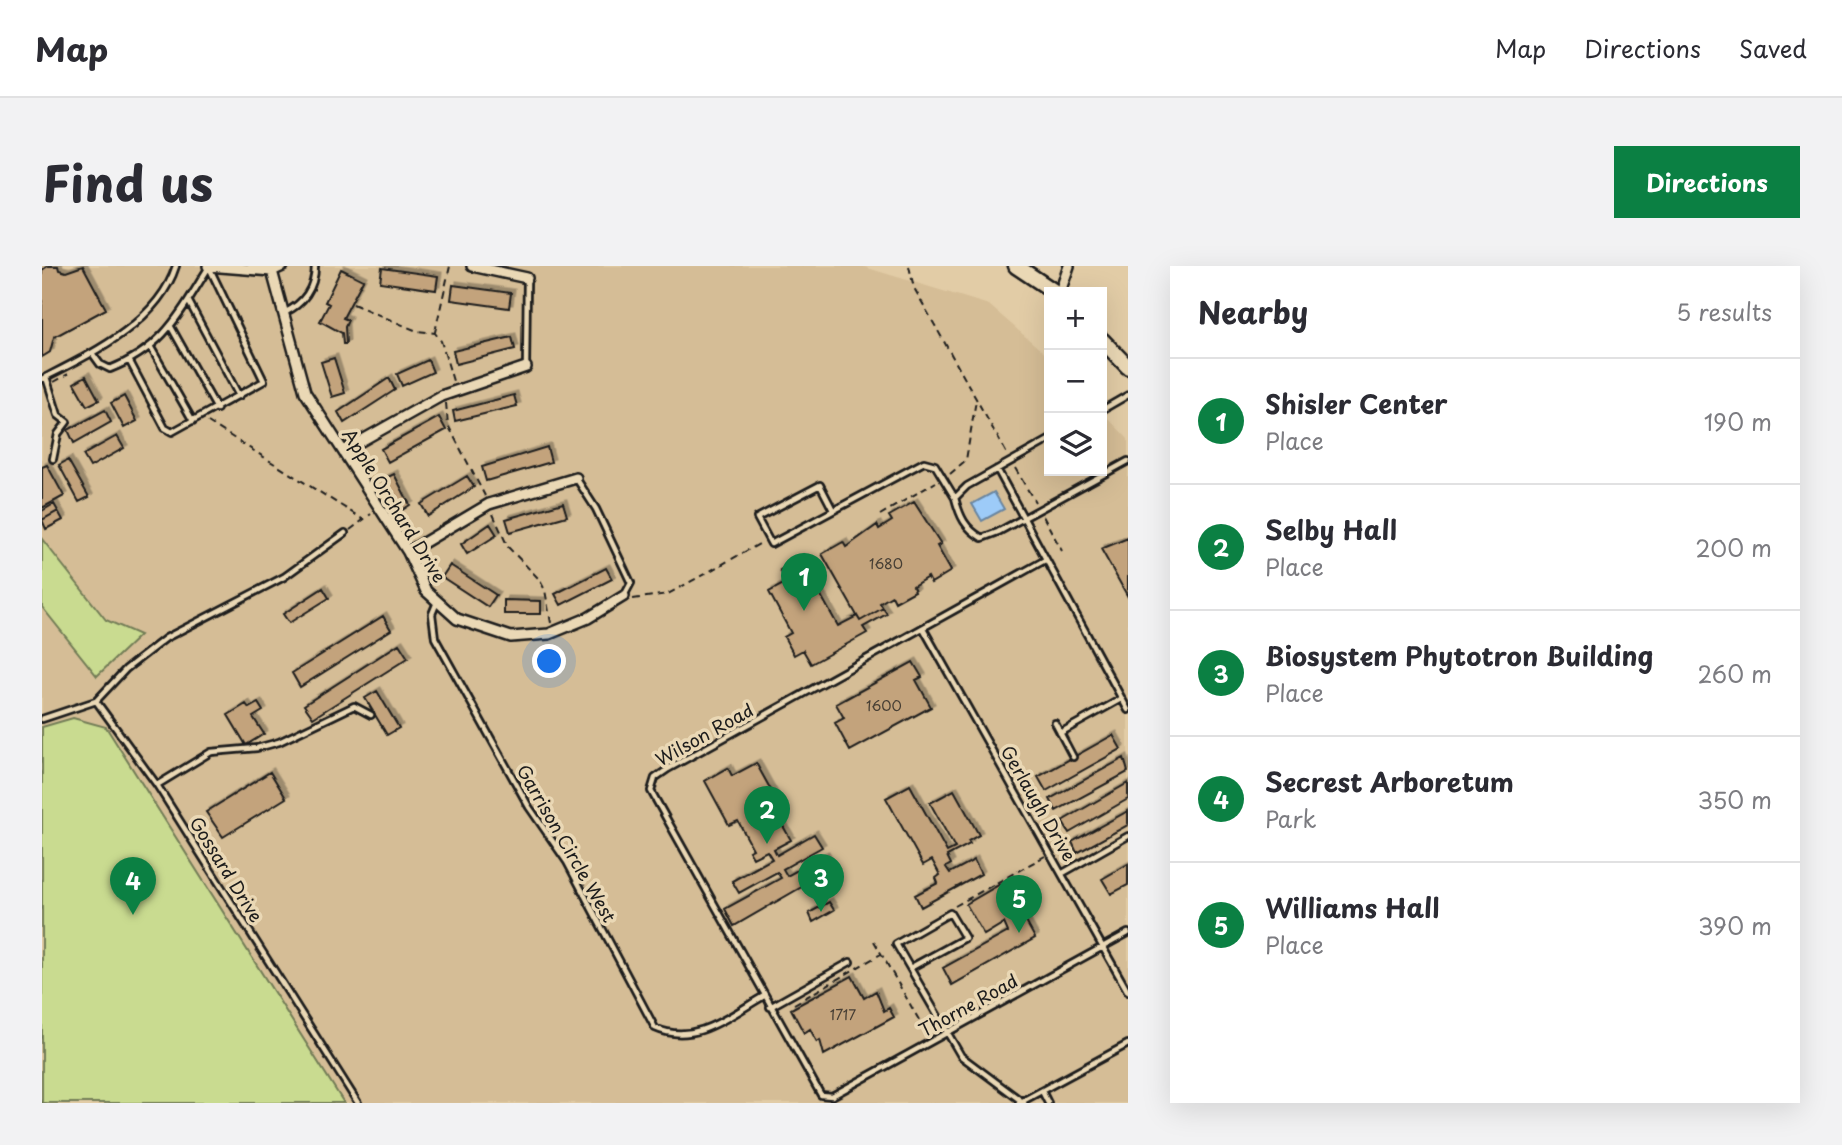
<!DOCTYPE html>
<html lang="en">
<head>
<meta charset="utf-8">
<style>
	:root { --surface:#fff; --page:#f2f2f3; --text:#2b2b33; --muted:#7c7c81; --line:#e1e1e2; --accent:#0b8043 }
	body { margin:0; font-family:"Playpen Sans",sans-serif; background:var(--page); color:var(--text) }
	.controls { position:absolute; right:21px; top:21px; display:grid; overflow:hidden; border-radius:0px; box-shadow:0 7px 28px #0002 }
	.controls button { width:63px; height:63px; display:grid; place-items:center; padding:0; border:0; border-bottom:2px solid var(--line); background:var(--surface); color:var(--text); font:35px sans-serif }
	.you { position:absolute; left:508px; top:396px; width:24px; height:24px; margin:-18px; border:5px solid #fff; border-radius:50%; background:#1a73e8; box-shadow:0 0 0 10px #1a73e833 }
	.badge { display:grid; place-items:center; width:46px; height:46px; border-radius:50%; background:var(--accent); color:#fff; font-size:23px; font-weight:700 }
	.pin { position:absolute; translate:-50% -58px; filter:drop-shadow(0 2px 4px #0008) }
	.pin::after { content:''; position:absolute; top:37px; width:24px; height:21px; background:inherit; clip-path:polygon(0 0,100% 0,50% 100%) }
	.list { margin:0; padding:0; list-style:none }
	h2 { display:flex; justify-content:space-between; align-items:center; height:91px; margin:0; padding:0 28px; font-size:30px }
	h2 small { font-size:23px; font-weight:400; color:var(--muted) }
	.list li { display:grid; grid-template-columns:46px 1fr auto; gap:21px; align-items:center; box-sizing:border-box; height:126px; padding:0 28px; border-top:2px solid var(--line) }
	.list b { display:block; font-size:26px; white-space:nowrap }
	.list p { margin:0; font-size:23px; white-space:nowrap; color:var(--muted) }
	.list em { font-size:23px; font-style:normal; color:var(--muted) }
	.icon { flex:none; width:38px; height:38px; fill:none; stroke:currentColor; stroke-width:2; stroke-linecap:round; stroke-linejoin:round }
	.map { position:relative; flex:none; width:1086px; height:837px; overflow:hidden; border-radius:0px }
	header { display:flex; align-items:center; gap:42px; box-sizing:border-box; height:98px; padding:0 35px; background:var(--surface); border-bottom:2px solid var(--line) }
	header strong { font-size:33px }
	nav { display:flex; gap:38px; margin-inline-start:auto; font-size:24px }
	.intro { display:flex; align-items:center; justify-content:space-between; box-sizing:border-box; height:168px; padding:0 42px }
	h1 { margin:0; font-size:49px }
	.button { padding:18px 32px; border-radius:0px; background:var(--accent); color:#fff; font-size:24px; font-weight:700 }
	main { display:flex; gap:42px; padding:0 42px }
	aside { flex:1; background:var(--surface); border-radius:0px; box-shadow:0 7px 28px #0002 }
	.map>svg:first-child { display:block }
	.built { fill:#d5bd96 }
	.green { fill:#c9db90; stroke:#727c56; stroke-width:2 }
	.water { fill:#9dcbf8; stroke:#6985a0; stroke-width:2 }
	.building { fill:#c3a37c; stroke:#1c1c1c; stroke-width:2; filter:url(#shadow) }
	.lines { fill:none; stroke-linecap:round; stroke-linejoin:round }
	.service-casing { stroke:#1c1c1c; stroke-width:10 }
	.minor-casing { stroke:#1c1c1c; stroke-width:14 }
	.primary-casing { stroke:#1c1c1c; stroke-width:19 }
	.path { stroke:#1c1c1c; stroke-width:2; stroke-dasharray:7 5; stroke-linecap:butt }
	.service { stroke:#ead8b5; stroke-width:4.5 }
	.minor { stroke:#ead8b5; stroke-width:9 }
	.primary { stroke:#ead8b5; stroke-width:14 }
	.labels { text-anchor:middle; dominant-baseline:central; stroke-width:7; stroke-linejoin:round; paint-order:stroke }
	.number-label { font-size:14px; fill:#463e34 }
	.street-label { font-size:18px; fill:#1c1c1c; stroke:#ead8b5 }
</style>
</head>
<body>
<header>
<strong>Map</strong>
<nav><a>Map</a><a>Directions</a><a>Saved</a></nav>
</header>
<div class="intro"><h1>Find us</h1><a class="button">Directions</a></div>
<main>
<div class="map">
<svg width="1086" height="837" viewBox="0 0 1086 837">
	<defs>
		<filter id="shadow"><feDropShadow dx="3.5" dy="-3.5" stdDeviation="0" flood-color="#0004"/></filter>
	</defs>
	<rect width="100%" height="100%" fill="#e2cca6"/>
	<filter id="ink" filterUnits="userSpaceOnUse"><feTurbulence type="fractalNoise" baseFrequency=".0143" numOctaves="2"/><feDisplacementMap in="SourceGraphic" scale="14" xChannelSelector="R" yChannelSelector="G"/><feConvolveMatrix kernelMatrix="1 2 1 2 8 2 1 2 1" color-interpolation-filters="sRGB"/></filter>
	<g filter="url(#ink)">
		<!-- built -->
		<path class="built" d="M0 0H819L947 39 1007 91V205H1060V146L1086 173V837H0Z"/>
		<!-- green -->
		<path class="green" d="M0 273 64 354 98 369 55 410 0 341Z
			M31 452 64 461 302 837H0V461Z"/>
		<!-- water -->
		<path class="water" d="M952 226 962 243 940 255 930 238Z"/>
		<!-- building -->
		<path class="building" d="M6 0H16L17 4 24 6 41 0 64 43 12 71 8 86 0 91V4Z
			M340 2 396 10 394 24 338 16Z
			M299 3 321 14 301 52 306 54 303 61 304 78H301L300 67 278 55 287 38 283 36Z
			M411 19 469 27 467 42 409 34Z
			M470 71 473 83 414 98 411 85Z
			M292 92 303 127 290 131 279 96Z
			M386 94 391 106 360 120 355 108Z
			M44 110 57 134 45 140 32 117Z
			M347 112 353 124 302 157 296 146Z
			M472 129 475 140 413 155 411 145Z
			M82 130 95 155 82 162 69 137Z
			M63 144 69 156 32 177 26 164Z
			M397 151 404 164 346 196 339 183Z
			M75 170 82 182 48 201 41 189Z
			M505 181 509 196 444 215 440 201Z
			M26 194 47 231 37 236 17 199Z
			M5 199 22 230 0 242V201Z
			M352 208 368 239 357 246 340 214Z
			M425 210 432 221 386 250 379 238Z
			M872 236 899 278 895 280 909 305 889 317 886 311 871 320 873 325 853 336 850 330 838 337 841 342 818 355 780 288 801 276 804 281 835 259 837 263 850 255 847 250Z
			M521 237 525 250 468 266 464 253Z
			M12 238 16 245 0 254V245Z
			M16 245 21 254 4 263 0 254Z
			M448 258 455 269 425 288 419 278Z
			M1086 272V331L1059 283Z
			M758 292 796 360 815 350 818 355 841 342 845 348 821 361 825 367 769 398 761 384 752 389 742 371 749 367 727 326 745 316 738 304Z
			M408 299 454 329 446 341 400 311Z
			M564 302 570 313 519 339 513 328Z
			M281 322 287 332 247 357 241 348Z
			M462 334 499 335V348H462Z
			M341 350 349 364 258 421 250 407Z
			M357 378 366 392 271 452 262 439Z
			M871 396 880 411 874 414 889 441 808 485 793 457 802 452 794 438Z
			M335 425 357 462 345 469 323 432Z
			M216 437 221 445 211 451 222 468 204 479 186 449 204 438 207 442Z
			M1071 469 1079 483 1004 525 996 511Z
			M1082 492 1086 506 1014 545 1008 533Z
			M714 497 735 535 729 539 749 574 732 583 735 589 772 568 780 581 741 603 745 610 783 589 791 603 692 660 683 643 739 612 735 606 697 627 690 615 730 593 725 585 711 592 707 585 711 583 696 555 687 559 663 515 686 502 690 510Z
			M228 506 244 532 181 571 164 546Z
			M1086 517V533L1027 567 1020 555Z
			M868 519 905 586 913 582 888 537 912 524 937 569 926 575 928 578 905 590 909 598 904 601 908 607 932 594 939 608 879 641 873 629 896 617 894 612 898 609 890 594 881 599 844 532Z
			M1086 545V559L1035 587 1030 576Z
			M1086 598V619L1069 628 1060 613Z
			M962 616 993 672 910 719 901 702 966 666 962 657 942 669 924 638Z
			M787 636 792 644 771 656 767 647Z
			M810 710 822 732 834 725 842 745 847 742 852 751 782 789 778 774 775 776 768 763 762 767 749 743Z"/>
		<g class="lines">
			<!-- service casing -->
			<g class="service-casing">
				<path id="service" d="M147 36 197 130
					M242 47C261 38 273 22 273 0
					M129 61 175 143
					M108 80 151 155
					M50 87 58 98 68 103C123 81 137 48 167 1
					M87 94 123 162 130 166 222 115 167 1
					M484 101 485 13
					M4 111 16 149 25 156 16 168 11 193
					M0 113C49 88 116 57 134 0
					M1060 144 1086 129
					M1007 174 925 220 913 232C918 251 923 262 940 272L956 266 1086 195
					M955 203 1086 444
					M534 212 554 243 589 317 582 330
					M791 244 778 219 715 252 729 278 882 196 893 199 913 232
					M1003 294 626 503 613 512 609 525 779 829 790 830 1086 667
					M395 336 390 348 393 372 487 541 525 596 613 762C653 780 687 750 722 730
					M881 362 1086 726
					M54 435 84 403 124 372 242 311 303 267
					M0 453 54 435 115 519 316 837
					M1013 457 1031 491
					M1018 467 1079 433
					M115 519 169 486 215 482 237 476 312 440 329 449
					M1021 607 1086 570
					M868 702 923 672 908 647 854 678 919 790 982 837
					M728 741 808 696
					M1000 825 1006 837
					M977 837 1086 778"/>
			</g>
			<!-- minor casing -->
			<g class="minor-casing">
				<path id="minor" d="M166 0 230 5 241 0
					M430 0 485 12
					M230 5 263 126 366 286 384 325 415 353 469 371 507 368 546 352 582 330
					M1018 26 1027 0
					M303 184 399 130 484 101
					M366 286 447 238 534 212"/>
			</g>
			<!-- primary casing -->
			<g class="primary-casing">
				<path id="primary" d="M974 0 1013 26
					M1060 74 1086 101"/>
			</g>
			<!-- path -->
			<path class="path" d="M867 0 872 22 965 188
				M311 38 375 65 393 67 399 75 411 115
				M393 66 408 0
				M12 116 26 108
				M404 137 406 159 443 230
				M166 156 322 254
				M973 202 993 236
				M908 208 924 194 934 134
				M451 248 466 281 497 313 503 324 509 357
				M838 249 894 216
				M1001 250 1020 285
				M308 264 329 248
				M591 333 626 328 719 277
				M913 640 1003 590
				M832 675 885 768
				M752 738 839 688"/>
			<!-- service -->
			<use href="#service" class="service"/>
			<!-- minor -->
			<use href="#minor" class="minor"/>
			<!-- primary -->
			<use href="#primary" class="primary"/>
		</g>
	</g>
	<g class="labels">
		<!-- number labels -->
		<g class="number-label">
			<text x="844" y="297">1680</text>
			<text x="842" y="439">1600</text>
			<text x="801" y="748">1717</text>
		</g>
		<!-- street labels -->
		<g class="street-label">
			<text transform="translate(353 239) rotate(58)">Apple Orchard Drive</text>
			<text transform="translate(662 468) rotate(-29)">Wilson Road</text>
			<text transform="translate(997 537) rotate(60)">Gerlaugh Drive</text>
			<text transform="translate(525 577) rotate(60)">Garrison Circle West</text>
			<text transform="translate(185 603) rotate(58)">Gossard Drive</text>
			<text transform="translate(926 739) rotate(-29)">Thorne Road</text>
		</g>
	</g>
</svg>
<div class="controls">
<button>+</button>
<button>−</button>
<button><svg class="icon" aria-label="layers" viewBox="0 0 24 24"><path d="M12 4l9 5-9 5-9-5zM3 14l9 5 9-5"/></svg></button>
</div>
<div class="you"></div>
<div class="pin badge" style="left:762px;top:345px">1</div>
<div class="pin badge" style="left:725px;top:578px">2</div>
<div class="pin badge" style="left:779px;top:646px">3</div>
<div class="pin badge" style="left:91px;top:649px">4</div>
<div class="pin badge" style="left:977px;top:667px">5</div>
</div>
<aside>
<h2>Nearby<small>5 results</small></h2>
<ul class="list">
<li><span class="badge">1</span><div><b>Shisler Center</b><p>Place</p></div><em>190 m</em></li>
<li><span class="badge">2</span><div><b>Selby Hall</b><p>Place</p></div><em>200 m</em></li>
<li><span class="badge">3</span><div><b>Biosystem Phytotron Building</b><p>Place</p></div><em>260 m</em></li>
<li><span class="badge">4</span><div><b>Secrest Arboretum</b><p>Park</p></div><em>350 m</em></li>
<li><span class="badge">5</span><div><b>Williams Hall</b><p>Place</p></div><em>390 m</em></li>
</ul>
</aside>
</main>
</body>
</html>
